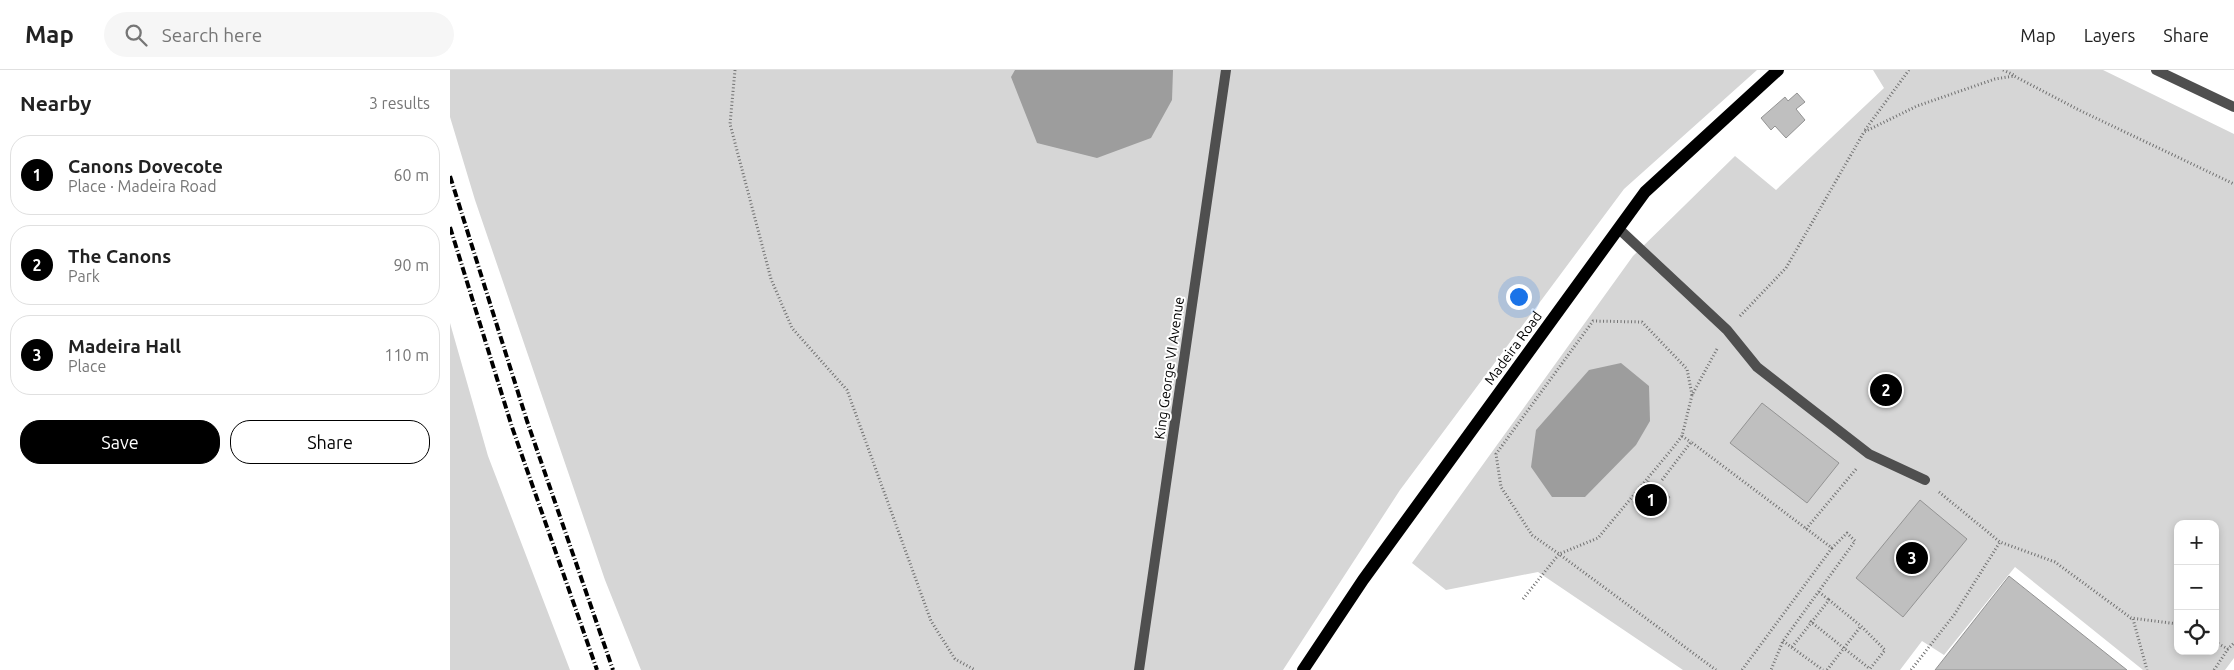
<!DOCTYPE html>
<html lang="en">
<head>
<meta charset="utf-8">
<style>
	:root { --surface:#fff; --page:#f6f6f6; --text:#222; --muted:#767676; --line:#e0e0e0; --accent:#000 }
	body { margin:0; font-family:Ubuntu,sans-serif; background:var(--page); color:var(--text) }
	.controls { position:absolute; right:15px; bottom:15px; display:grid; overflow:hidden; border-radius:10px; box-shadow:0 2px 8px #0003 }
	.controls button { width:45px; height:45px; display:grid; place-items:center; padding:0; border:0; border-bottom:1px solid var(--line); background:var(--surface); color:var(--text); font:25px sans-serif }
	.you { position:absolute; left:1068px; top:226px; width:18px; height:18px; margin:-12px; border:4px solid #fff; border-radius:50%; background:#1a73e8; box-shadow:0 0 0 8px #1a73e833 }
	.badge { display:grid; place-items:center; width:32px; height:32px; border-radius:50%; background:var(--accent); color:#fff; font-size:16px; font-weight:700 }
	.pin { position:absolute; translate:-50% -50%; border:2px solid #fff; box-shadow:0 1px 5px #0006 }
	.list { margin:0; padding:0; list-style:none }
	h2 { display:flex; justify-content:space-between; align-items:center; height:65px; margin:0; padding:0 20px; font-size:21px }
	h2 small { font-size:16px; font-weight:400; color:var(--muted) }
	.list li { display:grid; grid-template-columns:32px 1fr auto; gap:15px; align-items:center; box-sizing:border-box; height:80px; margin:0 10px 10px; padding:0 10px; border:1px solid var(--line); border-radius:20px }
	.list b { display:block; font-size:19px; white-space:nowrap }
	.list p { margin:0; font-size:16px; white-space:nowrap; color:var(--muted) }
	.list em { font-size:16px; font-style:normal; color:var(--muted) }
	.actions { display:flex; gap:10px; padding:15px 20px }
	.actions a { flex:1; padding:11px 0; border:1px solid var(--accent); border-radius:20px; text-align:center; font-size:18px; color:var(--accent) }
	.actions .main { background:var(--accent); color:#fff }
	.icon { flex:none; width:28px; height:28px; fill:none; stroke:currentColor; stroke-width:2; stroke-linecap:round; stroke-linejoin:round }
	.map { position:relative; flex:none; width:1784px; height:600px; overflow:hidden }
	header { display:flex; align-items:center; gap:30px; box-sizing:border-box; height:70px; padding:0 25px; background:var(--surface); border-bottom:1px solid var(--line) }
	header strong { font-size:24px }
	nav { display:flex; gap:28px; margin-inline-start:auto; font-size:18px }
	.search { width:350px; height:45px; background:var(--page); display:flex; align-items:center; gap:12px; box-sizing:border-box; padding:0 18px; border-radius:28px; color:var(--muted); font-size:19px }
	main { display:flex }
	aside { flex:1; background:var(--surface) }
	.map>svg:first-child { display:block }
	.green { fill:#d6d6d6; fill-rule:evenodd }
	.water { fill:#9d9d9d }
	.building { fill:#bfbfbf; stroke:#939393 }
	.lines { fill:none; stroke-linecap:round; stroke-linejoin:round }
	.path { stroke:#717171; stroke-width:3; stroke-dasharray:1 2.5; stroke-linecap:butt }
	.service { stroke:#4f4f4f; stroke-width:10 }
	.minor { stroke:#4f4f4f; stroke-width:10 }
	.primary { stroke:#000; stroke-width:12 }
	.rail { stroke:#000; stroke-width:4; stroke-dasharray:8 2.5 1 2.5; stroke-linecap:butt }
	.labels { text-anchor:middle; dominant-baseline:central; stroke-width:4; stroke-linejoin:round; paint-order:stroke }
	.street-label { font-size:14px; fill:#000; stroke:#fff }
</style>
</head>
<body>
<header>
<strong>Map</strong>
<div class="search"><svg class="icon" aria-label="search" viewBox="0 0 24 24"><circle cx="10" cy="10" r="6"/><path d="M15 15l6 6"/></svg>Search here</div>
<nav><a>Map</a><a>Layers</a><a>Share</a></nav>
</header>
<main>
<aside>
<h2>Nearby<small>3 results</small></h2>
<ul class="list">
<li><span class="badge">1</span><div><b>Canons Dovecote</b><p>Place · Madeira Road</p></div><em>60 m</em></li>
<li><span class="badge">2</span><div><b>The Canons</b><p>Park</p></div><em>90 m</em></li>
<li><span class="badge">3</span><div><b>Madeira Hall</b><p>Place</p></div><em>110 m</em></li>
</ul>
<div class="actions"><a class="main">Save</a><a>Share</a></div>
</aside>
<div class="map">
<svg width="1784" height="600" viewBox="0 0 1784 600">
	<rect width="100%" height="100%" fill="#fff"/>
	<!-- green -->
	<path class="green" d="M0 0H1307L1174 119 950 420 833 600H191L155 510 25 130 0 47Z
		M1423 0H1653L1784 64V588L1775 600H1693L1565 497 1494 585 1472 571 1450 600H1233L1088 502 996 520 962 493 1183 186 1285 86 1326 120 1434 18ZM1728 454H1765V581H1728Z
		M0 253 38 386 120 600H0Z"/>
	<!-- water -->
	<path class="water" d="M565 0H723L722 30 701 68 647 88 587 73 561 7Z
		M1171 293 1199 316 1200 351 1186 375 1135 427H1102L1081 397 1086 360 1139 300Z"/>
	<!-- building -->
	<path class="building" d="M1347 23 1355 32 1346 39 1355 50 1336 68 1325 56 1321 60 1311 48 1335 27 1338 31Z
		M1312 333 1389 393 1357 433 1280 373Z
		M1198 411 1220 427 1205 446 1183 432Z
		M1470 430 1517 469 1453 547 1406 508Z
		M1559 506 1677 600H1485Z"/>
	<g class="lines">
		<!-- path -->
		<path class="path" d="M285 0 280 54 321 209 342 258 397 320 481 551 505 589 525 600
			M1553 0 1564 5
			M1415 60 1459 0
			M1290 246 1336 198 1414 62 1467 36 1545 9 1564 6 1631 41 1784 114
			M1242 325 1237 299 1192 252 1143 251 1046 384 1051 417 1082 465 1109 484 1148 468 1222 379 1232 366 1242 325 1267 279
			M1232 366 1241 372
			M1212 410 1241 372 1382 478 1397 463 1405 471 1333 571 1321 600
			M1489 422 1550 472 1605 492 1681 548 1728 554
			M1356 459 1407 398
			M1369 522 1379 530
			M1073 529 1109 484 1266 600
			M1683 549 1697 600
			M1360 551 1420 599
			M1333 571 1373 600
			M1765 572 1778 579 1784 573
			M1342 577 1379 530 1411 556 1435 580 1419 600
			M1292 600 1382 478
			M1377 600 1411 556
			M1461 600 1504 545 1550 472
			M1764 600 1778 579"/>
		<!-- service -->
		<path class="service" d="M1169 159 1277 260 1307 297 1419 384 1475 410"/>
		<!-- minor -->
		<path class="minor" d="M1706 0 1784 37
			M689 600 776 0"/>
		<!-- primary -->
		<path class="primary" d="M853 600 913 510 1195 122 1328 0"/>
		<!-- rail -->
		<path class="rail" d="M0 106 77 351 163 600
			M0 157 62 357 147 600"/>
	</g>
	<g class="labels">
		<!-- street labels -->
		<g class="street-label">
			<text transform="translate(1063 278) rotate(-54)">Madeira Road</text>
			<text transform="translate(719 298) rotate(-82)">King George VI Avenue</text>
		</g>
	</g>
</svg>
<div class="controls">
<button>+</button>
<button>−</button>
<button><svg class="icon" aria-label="locate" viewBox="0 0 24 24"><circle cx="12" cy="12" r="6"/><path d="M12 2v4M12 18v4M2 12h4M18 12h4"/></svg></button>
</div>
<div class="you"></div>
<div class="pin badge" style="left:1201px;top:430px">1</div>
<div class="pin badge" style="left:1436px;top:320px">2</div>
<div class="pin badge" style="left:1462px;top:488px">3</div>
</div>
</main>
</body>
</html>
